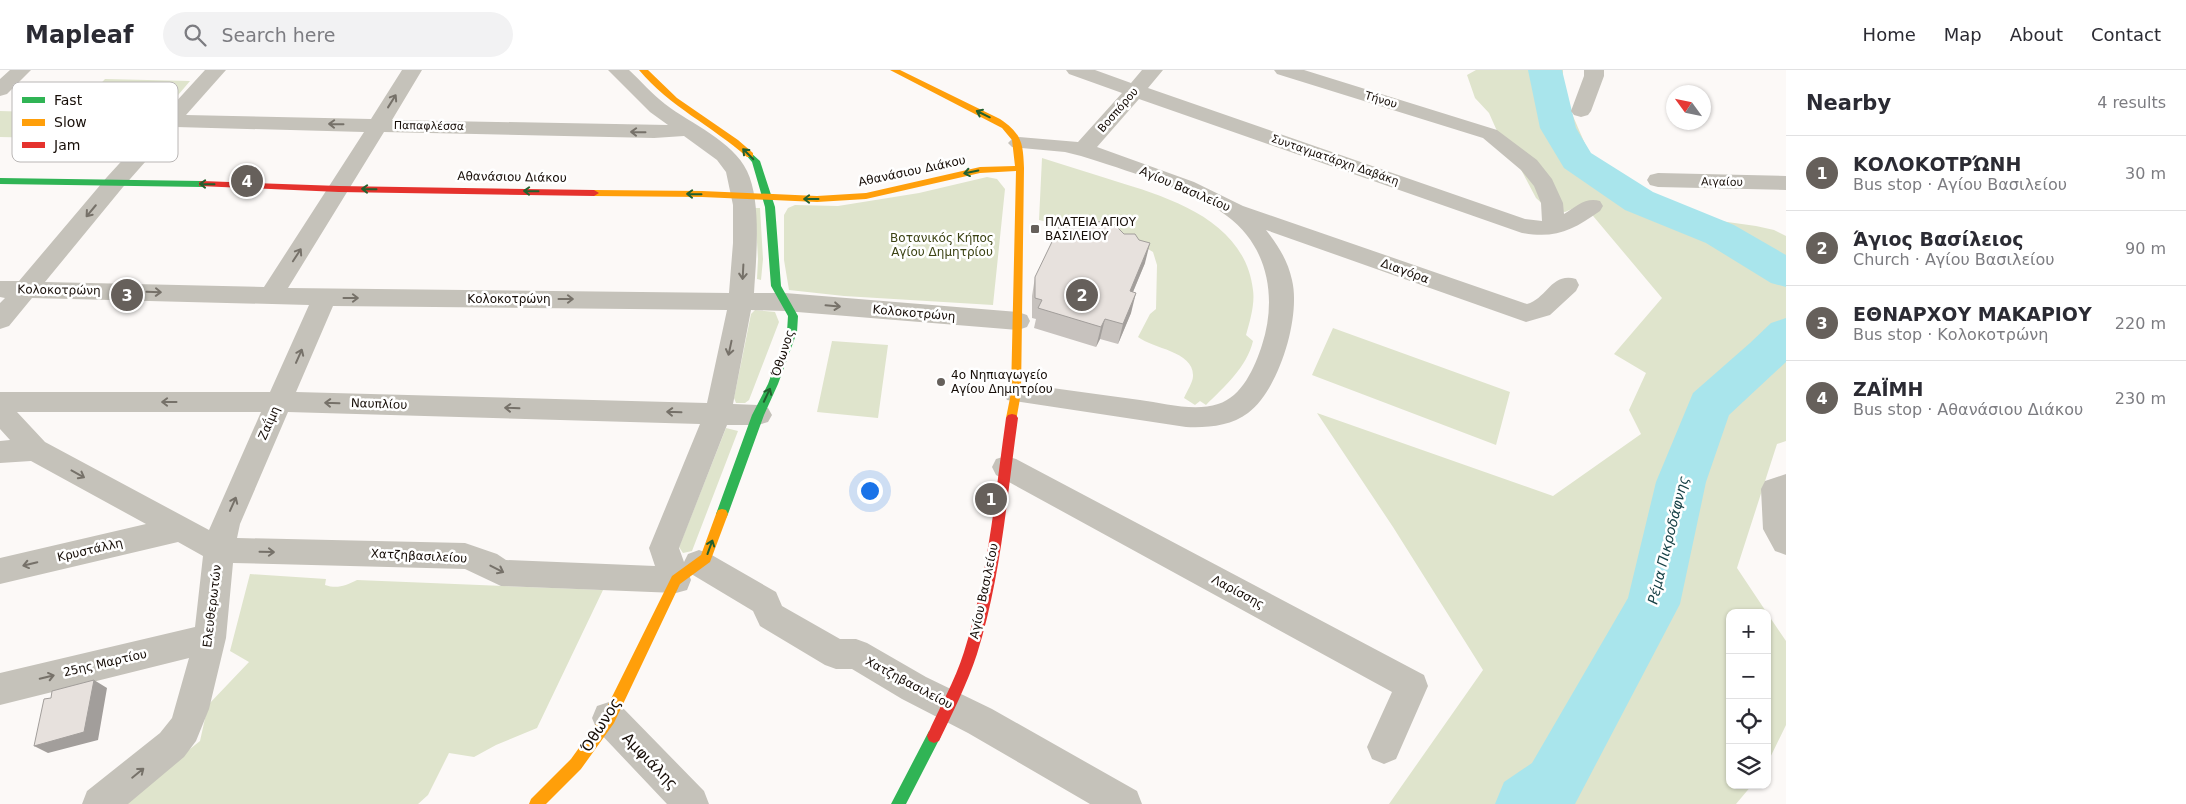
<!DOCTYPE html>
<html lang="en">
<head>
<meta charset="utf-8">
<style>
	:root { --surface:#fff; --page:#f2f2f3; --text:#2b2b33; --muted:#7c7c81; --line:#e1e1e2; --accent:#66605b }
	body { margin:0; font-family:"DejaVu Sans",sans-serif; background:var(--page); color:var(--text) }
	.controls { position:absolute; right:15px; bottom:15px; display:grid; overflow:hidden; border-radius:10px; box-shadow:0 1px 4px #0004 }
	.controls button { width:45px; height:45px; display:grid; place-items:center; padding:0; border:0; border-bottom:1px solid var(--line); background:var(--surface); color:var(--text); font:25px sans-serif }
	.compass { position:absolute; left:1666px; top:15px; width:45px; height:45px; border-radius:50%; background:var(--surface); box-shadow:0 1px 4px #0004; rotate:303deg }
	.you { position:absolute; left:869px; top:420px; width:18px; height:18px; margin:-12px; border:4px solid #fff; border-radius:50%; background:#1a73e8; box-shadow:0 0 0 8px #1a73e833 }
	.badge { display:grid; place-items:center; width:32px; height:32px; border-radius:50%; background:var(--accent); color:#fff; font-size:16px; font-weight:700 }
	.pin { position:absolute; translate:-50% -50%; border:2px solid #fff; box-shadow:0 1px 5px #0006 }
	.list { margin:0; padding:0; list-style:none }
	h2 { display:flex; justify-content:space-between; align-items:center; height:65px; margin:0; padding:0 20px; font-size:21px }
	h2 small { font-size:16px; font-weight:400; color:var(--muted) }
	.list li { display:grid; grid-template-columns:32px 1fr auto; gap:15px; align-items:center; box-sizing:border-box; height:75px; padding:0 20px; border-top:1px solid var(--line) }
	.list b { display:block; font-size:19px; white-space:nowrap }
	.list p { margin:0; font-size:16px; white-space:nowrap; color:var(--muted) }
	.list em { font-size:16px; font-style:normal; color:var(--muted) }
	.icon { flex:none; width:28px; height:28px; fill:none; stroke:currentColor; stroke-width:2; stroke-linecap:round; stroke-linejoin:round }
	.map { position:relative; flex:none; width:1786px; height:734px; overflow:hidden }
	header { display:flex; align-items:center; gap:30px; box-sizing:border-box; height:70px; padding:0 25px; background:var(--surface); border-bottom:1px solid var(--line) }
	header strong { font-size:24px }
	nav { display:flex; gap:28px; margin-inline-start:auto; font-size:18px }
	.search { width:350px; height:45px; background:var(--page); display:flex; align-items:center; gap:12px; box-sizing:border-box; padding:0 18px; border-radius:28px; color:var(--muted); font-size:19px }
	main { display:flex }
	aside { flex:1; background:var(--surface) }
	.map>svg:first-child { display:block }
	.green { fill:#dfe4cc }
	.lines { fill:none; stroke-linecap:round; stroke-linejoin:round }
	.river { fill:#a9e5ec; fill-rule:evenodd }
	.street { fill:#c5c2ba; fill-rule:evenodd }
	.fast { fill:#30b455; fill-rule:evenodd }
	.slow { fill:#ff9f0a; fill-rule:evenodd }
	.jam { fill:#e5322d; fill-rule:evenodd }
	.wall { fill:#c7c2be }
	.shaded-wall { fill:#a29e9b }
	.building { fill:#e7e1dd; stroke:#a29e9b }
	.oneway { stroke:#767169 }
	.oneway2 { stroke:#23602e }
	.poi-dot { fill:#66605b; stroke:#fff; stroke-width:2 }
	.labels { text-anchor:middle; dominant-baseline:central; stroke-width:5; stroke-linejoin:round; paint-order:stroke }
	.far-street-label { font-size:11px; fill:#160d07; stroke:#fff }
	.street-label { font-size:12px; fill:#160d07; stroke:#fff }
	.poi-label { font-size:12px; fill:#160d07; stroke:#fff; text-anchor:start }
	.park-label { font-size:12px; fill:#3c4314; stroke:#fff }
	.water-label { font-size:14px; font-style:italic; fill:#184247; stroke:#fff }
	.near-street-label { font-size:15px; fill:#160d07; stroke:#fff }
	.key { fill:#fff; stroke:#b9b6b5; stroke-width:1 }
	.key-label { font-size:14px; fill:#160d07 }
</style>
</head>
<body>
<header>
<strong>Mapleaf</strong>
<div class="search"><svg class="icon" aria-label="search" viewBox="0 0 24 24"><circle cx="10" cy="10" r="6"/><path d="M15 15l6 6"/></svg>Search here</div>
<nav><a>Home</a><a>Map</a><a>About</a><a>Contact</a></nav>
</header>
<main>
<div class="map">
<svg width="1786" height="734" viewBox="0 0 1786 734">
	<rect width="100%" height="100%" fill="#fcf9f7"/>
	<!-- green -->
	<path class="green" d="M1476 0H1563V23L1592 90 1699 148 1756 156 1774 160 1786 166V371L1777 374 1737 498 1767 543H1730V715H1752L1736 734H1389L1483 600 1393 457 1317 343 1553 426 1641 364 1629 340 1646 303 1614 284 1662 228 1583 134 1565 142 1548 139 1536 128 1517 92 1497 61 1489 43 1475 28 1467 5Z
		M105 9 190 11 140 70 0 67V41L33 42 48 27 87 28Z
		M1042 88C1066 96 1091 103 1115 111 1171 128 1245 151 1253 220 1255 234 1250 251 1246 265L1253 271C1247 297 1224 317 1206 335L1200 331 1195 335 1184 328C1187 321 1193 312 1193 306 1194 281 1153 279 1138 267L1150 244 1156 239 1157 195 1153 182 1116 160 1065 156 1039 150Z
		M987 107 997 109 1005 119 993 235 844 226 789 220 784 190V145L788 138 795 135 838 136 919 123Z
		M755 138H760L763 189 761 210 757 209 758 189Z
		M755 240 775 242 779 252 749 330 745 333H736L734 328 751 244Z
		M1333 258 1510 322 1496 375 1312 305Z
		M832 271 888 275 878 348 817 342Z
		M726 358 738 361 692 481 683 483 679 477Z
		M250 504 326 509 325 515C337 519 345 516 357 510L603 520 537 658 496 675 474 687 449 683 428 725 418 734H121L200 671 208 635 249 592 230 581Z
		M1767 543 1786 571V655L1767 694Z"/>
	<g class="lines">
		<!-- river -->
		<path class="river" d="M1528 0H1562L1576 58 1591 83 1653 122 1734 155 1786 185V217L1771 213 1706 173 1625 140 1564 98 1540 58Z
			M1786 248V292L1729 345 1706 412 1680 534 1575 734H1495L1504 712 1532 693 1628 528 1656 412 1693 323 1750 273 1771 253Z"/>
		<!-- street -->
		<path class="street" d="M10 0H31L7 24 0 26V9Z
			M205 0H226L186 45 371 49 402 0H422L392 50 668 55 650 42 608 0H629C641 11 652 24 665 34 691 54 733 71 747 101 762 132 756 190 754 223H785L1018 242 1027 245 1030 251 1027 257 1018 260 785 241 751 240 733 334 758 335 768 338 772 345 768 352 758 355H727L679 478 684 492 688 484 699 480 710 484 776 522 782 536 840 569H856L867 573 926 607 992 639 1137 721 1142 734H1090L968 663 902 629 852 599H836L825 595 760 556 753 541 688 502 691 510 687 520 676 523 501 516 465 499 233 493 226 568 209 639 196 671 184 687 128 734H82L87 721 160 663 172 648 189 588 0 635V603L195 557 203 486 178 472 0 514V488L146 454 31 391 0 393V371L10 370 0 359V322H270L309 235 32 228 9 256 0 259V233L5 228 0 227V211H19L107 107ZM176 57 364 62 264 217 45 212 123 117ZM384 62 654 68 684 66 717 90 726 102 733 135V173L729 223 288 218ZM333 236 727 240 707 333 296 322ZM17 342H261L209 460 45 372ZM288 342 700 354 649 478 655 496 506 490 497 484 465 473 237 468 240 454Z
			M1066 0H1095L1131 13 1142 0H1163L1148 18 1525 149 1542 151 1541 133 1534 116 1521 100 1483 68 1277 4 1274 0H1304L1497 60 1537 90 1552 109 1563 133 1564 144C1576 137 1585 127 1600 131L1603 136 1600 141C1573 160 1556 169 1522 163L1139 29 1097 77 1194 112 1243 136 1527 234C1547 229 1551 202 1576 209L1579 215 1576 221 1550 245 1526 252 1266 160C1278 175 1288 191 1292 210 1301 247 1279 320 1248 343 1231 356 1207 358 1186 357L1007 330 1003 323 1007 316 1016 313C1057 319 1098 324 1140 330 1164 333 1194 342 1218 334 1242 327 1255 297 1262 275 1277 229 1269 177 1227 146 1194 121 1122 99 1081 86L1065 82 1012 77 1008 73 1012 69 1019 67 1078 72 1122 23 1069 4Z
			M1584 0H1604V6L1591 41 1588 45 1581 47 1574 45 1571 41 1584 6Z
			M1658 103 1786 106V120L1658 117 1650 115 1647 110 1650 105Z
			M1006 386 1016 389 1424 605 1428 616 1396 689 1384 694 1372 689 1367 677 1392 622 996 405 992 397 996 389Z
			M1786 404V485L1775 481 1763 459 1761 419 1765 411Z
			M609 632 621 636 704 721 709 734H667L597 660 592 648 597 636Z"/>
		<!-- fast -->
		<path class="fast" d="M750 82 760 91 775 137 781 216 798 246 797 262 778 314 764 345 728 444 726 448 722 449 718 448 716 444 752 345 768 314 787 262 788 246 771 216 765 137 752 92 746 85Z
			M0 108 202 111 206 114 202 117 0 114Z
			M934 659 939 661 941 666 906 734H891L929 661Z"/>
		<!-- slow -->
		<path class="slow" d="M639 0H648L677 28 738 70 753 83V87H747C712 56 669 36 639 0Z
			M890 0H900L1000 49C1022 64 1023 73 1024 98L1021 323 1016 351H1008L1006 348 1011 323 1016 101 980 103 866 129 817 132 702 127 594 126 589 123 594 120 702 121 817 126 866 123 980 97 1015 96 1012 70 1002 58Z
			M722 439 726 440 728 444 710 492 680 514 614 653 581 699 546 734H529L531 729 571 689 604 643 672 506 701 485 716 444 718 440Z"/>
		<!-- jam -->
		<path class="jam" d="M202 111 339 116 594 120 599 123 594 126 339 122 199 116V112Z
			M1012 344 1016 345 1018 348C1007 426 1001 508 977 584 967 614 953 642 939 671L934 673 929 671 927 666C939 638 955 611 964 582 988 507 995 426 1006 348L1008 345Z"/>
	</g>
	<!-- wall -->
	<path class="wall" d="M1145 193 1133 222 1131 243 1118 274 1100 269 1096 277 1034 258 1036 249 1032 248V226L1035 207Z"/>
	<!-- shaded-wall -->
	<path class="shaded-wall" d="M1150 173 1145 193 1125 241 1130 221Z
		M1136 223 1131 243 1118 274 1123 254Z
		M1105 249 1100 269 1096 277 1101 257Z
		M94 610 107 618 98 670 48 683 34 676Z"/>
	<!-- building -->
	<path class="building" d="M1063 149 1070 151 1076 149 1086 153 1107 151 1114 154 1124 164H1135L1139 170 1150 173 1130 221 1136 223 1123 254 1105 249 1101 257 1038 238 1042 230 1035 228V207Z
		M94 610 84 662 34 676 44 629 51 628 52 621Z"/>
	<!-- one-way arrows -->
	<defs><path id="oneway-shaft" d="M-6 0H5M1.5-3L5.5 0L1.5 3" fill="none" stroke-width="1.6" stroke-linecap="round" stroke-linejoin="round" transform="scale(1.25)"/></defs>
	<g class="oneway">
		<use href="#oneway-shaft" transform="translate(392 31) rotate(-58)"/>
		<use href="#oneway-shaft" transform="translate(336 54) rotate(-179)"/>
		<use href="#oneway-shaft" transform="translate(638 62) rotate(-179)"/>
		<use href="#oneway-shaft" transform="translate(91 141) rotate(130)"/>
		<use href="#oneway-shaft" transform="translate(297 185) rotate(-57)"/>
		<use href="#oneway-shaft" transform="translate(743 202) rotate(93)"/>
		<use href="#oneway-shaft" transform="translate(154 222) rotate(2)"/>
		<use href="#oneway-shaft" transform="translate(351 228)"/>
		<use href="#oneway-shaft" transform="translate(566 229)"/>
		<use href="#oneway-shaft" transform="translate(833 236) rotate(5)"/>
		<use href="#oneway-shaft" transform="translate(730 278) rotate(102)"/>
		<use href="#oneway-shaft" transform="translate(299 286) rotate(-66)"/>
		<use href="#oneway-shaft" transform="translate(169 332) rotate(180)"/>
		<use href="#oneway-shaft" transform="translate(332 333) rotate(-178)"/>
		<use href="#oneway-shaft" transform="translate(512 338) rotate(-178)"/>
		<use href="#oneway-shaft" transform="translate(674 342) rotate(-178)"/>
		<use href="#oneway-shaft" transform="translate(78 404) rotate(29)"/>
		<use href="#oneway-shaft" transform="translate(233 434) rotate(-66)"/>
		<use href="#oneway-shaft" transform="translate(267 482) rotate(1)"/>
		<use href="#oneway-shaft" transform="translate(30 494) rotate(167)"/>
		<use href="#oneway-shaft" transform="translate(497 499) rotate(27)"/>
		<use href="#oneway-shaft" transform="translate(47 607) rotate(-13)"/>
		<use href="#oneway-shaft" transform="translate(138 703) rotate(-39)"/>
	</g>
	<g class="oneway2">
		<use href="#oneway-shaft" transform="translate(983 44) rotate(-154)"/>
		<use href="#oneway-shaft" transform="translate(748 84) rotate(-135)"/>
		<use href="#oneway-shaft" transform="translate(971 102) rotate(168)"/>
		<use href="#oneway-shaft" transform="translate(207 114) rotate(-179)"/>
		<use href="#oneway-shaft" transform="translate(369 119) rotate(-179)"/>
		<use href="#oneway-shaft" transform="translate(531 121) rotate(-179)"/>
		<use href="#oneway-shaft" transform="translate(694 124) rotate(-179)"/>
		<use href="#oneway-shaft" transform="translate(811 129) rotate(-180)"/>
		<use href="#oneway-shaft" transform="translate(767 325) rotate(-65)"/>
		<use href="#oneway-shaft" transform="translate(710 477) rotate(-70)"/>
	</g>
	<!-- markers -->
	<g class="poi-dot">
		<rect x="1030" y="154" width="10" height="10" rx="2.5"/>
		<circle cx="941" cy="312" r="5"/>
	</g>
	<g class="labels">
		<!-- far-street labels -->
		<g class="far-street-label">
			<text transform="translate(1381 30) rotate(17)">Τήνου</text>
			<text transform="translate(1118 40) rotate(-49)">Βοσπόρου</text>
			<text transform="translate(429 56) rotate(1)">Παπαφλέσσα</text>
			<text transform="translate(1335 90) rotate(19)">Συνταγματάρχη Δαβάκη</text>
			<text transform="translate(1722 112) rotate(1)">Αιγαίου</text>
		</g>
		<!-- street labels -->
		<g class="street-label">
			<text transform="translate(912 101) rotate(-12)">Αθανάσιου Διάκου</text>
			<text transform="translate(512 107) rotate(1)">Αθανάσιου Διάκου</text>
			<text transform="translate(1185 119) rotate(23)">Αγίου Βασιλείου</text>
			<text transform="translate(1405 201) rotate(20)">Διαγόρα</text>
			<text transform="translate(59 220) rotate(1)">Κολοκοτρώνη</text>
			<text x="509" y="229">Κολοκοτρώνη</text>
			<text transform="translate(914 243) rotate(5)">Κολοκοτρώνη</text>
			<text transform="translate(783 283) rotate(-72)">Όθωνος</text>
			<text transform="translate(379 334) rotate(2)">Ναυπλίου</text>
			<text transform="translate(269 353) rotate(-66)">Ζαΐμη</text>
			<text transform="translate(90 480) rotate(-13)">Κρυστάλλη</text>
			<text transform="translate(419 486) rotate(3)">Χατζηβασιλείου</text>
			<text transform="translate(984 521) rotate(-78)">Αγίου Βασιλείου</text>
			<text transform="translate(1238 522) rotate(28)">Λαρίσσης</text>
			<text transform="translate(212 536) rotate(-83)">Ελευθερωτών</text>
			<text transform="translate(105 593) rotate(-13)">25ης Μαρτίου</text>
			<text transform="translate(909 613) rotate(28)">Χατζηβασιλείου</text>
		</g>
		<!-- poi labels -->
		<g class="poi-label">
			<text x="1045" y="152">ΠΛΑΤΕΙΑ ΑΓΙΟΥ<tspan x="1045" dy="14">ΒΑΣΙΛΕΙΟΥ</tspan></text>
			<text x="951" y="305">4ο Νηπιαγωγείο<tspan x="951" dy="14">Αγίου Δημητρίου</tspan></text>
		</g>
		<!-- park labels -->
		<g class="park-label">
			<text x="942" y="168">Βοτανικός Κήπος<tspan x="942" dy="14">Αγίου Δημητρίου</tspan></text>
		</g>
		<!-- water labels -->
		<g class="water-label">
			<text transform="translate(1668 470) rotate(-76)">Ρέμα Πικροδάφνης</text>
		</g>
		<!-- near-street labels -->
		<g class="near-street-label">
			<text transform="translate(601 655) rotate(-58)">Όθωνος</text>
			<text transform="translate(650 691) rotate(46)">Αμφιάλης</text>
		</g>
	</g>
	<!-- legend -->
	<rect x="12" y="12" width="166" height="80" rx="8" class="key"/>
	<rect x="22" y="27" width="23" height="6" fill="#30b455"/>
	<rect x="22" y="49" width="23" height="7" fill="#ff9f0a"/>
	<rect x="22" y="72" width="23" height="6" fill="#e5322d"/>
	<g class="key-label">
		<text x="54" y="35">Fast</text>
		<text x="54" y="57">Slow</text>
		<text x="54" y="80">Jam</text>
	</g>
</svg>
<div class="controls">
<button>+</button>
<button>−</button>
<button><svg class="icon" aria-label="locate" viewBox="0 0 24 24"><circle cx="12" cy="12" r="6"/><path d="M12 2v4M12 18v4M2 12h4M18 12h4"/></svg></button>
<button><svg class="icon" aria-label="layers" viewBox="0 0 24 24"><path d="M12 4l9 5-9 5-9-5zM3 14l9 5 9-5"/></svg></button>
</div>
<svg class="compass" viewBox="-18 -18 36 36"><path d="M0-13l5 13h-10z" fill="#e53935"/><path d="M0 13l5-13h-10z" fill="#7c7c81"/></svg>
<div class="you"></div>
<div class="pin badge" style="left:991px;top:429px">1</div>
<div class="pin badge" style="left:1082px;top:225px">2</div>
<div class="pin badge" style="left:127px;top:225px">3</div>
<div class="pin badge" style="left:247px;top:111px">4</div>
</div>
<aside>
<h2>Nearby<small>4 results</small></h2>
<ul class="list">
<li><span class="badge">1</span><div><b>ΚΟΛΟΚΟΤΡΏΝΗ</b><p>Bus stop · Αγίου Βασιλείου</p></div><em>30 m</em></li>
<li><span class="badge">2</span><div><b>Άγιος Βασίλειος</b><p>Church · Αγίου Βασιλείου</p></div><em>90 m</em></li>
<li><span class="badge">3</span><div><b>ΕΘΝΑΡΧΟΥ ΜΑΚΑΡΙΟΥ</b><p>Bus stop · Κολοκοτρώνη</p></div><em>220 m</em></li>
<li><span class="badge">4</span><div><b>ΖΑΪ́ΜΗ</b><p>Bus stop · Αθανάσιου Διάκου</p></div><em>230 m</em></li>
</ul>
</aside>
</main>
</body>
</html>
